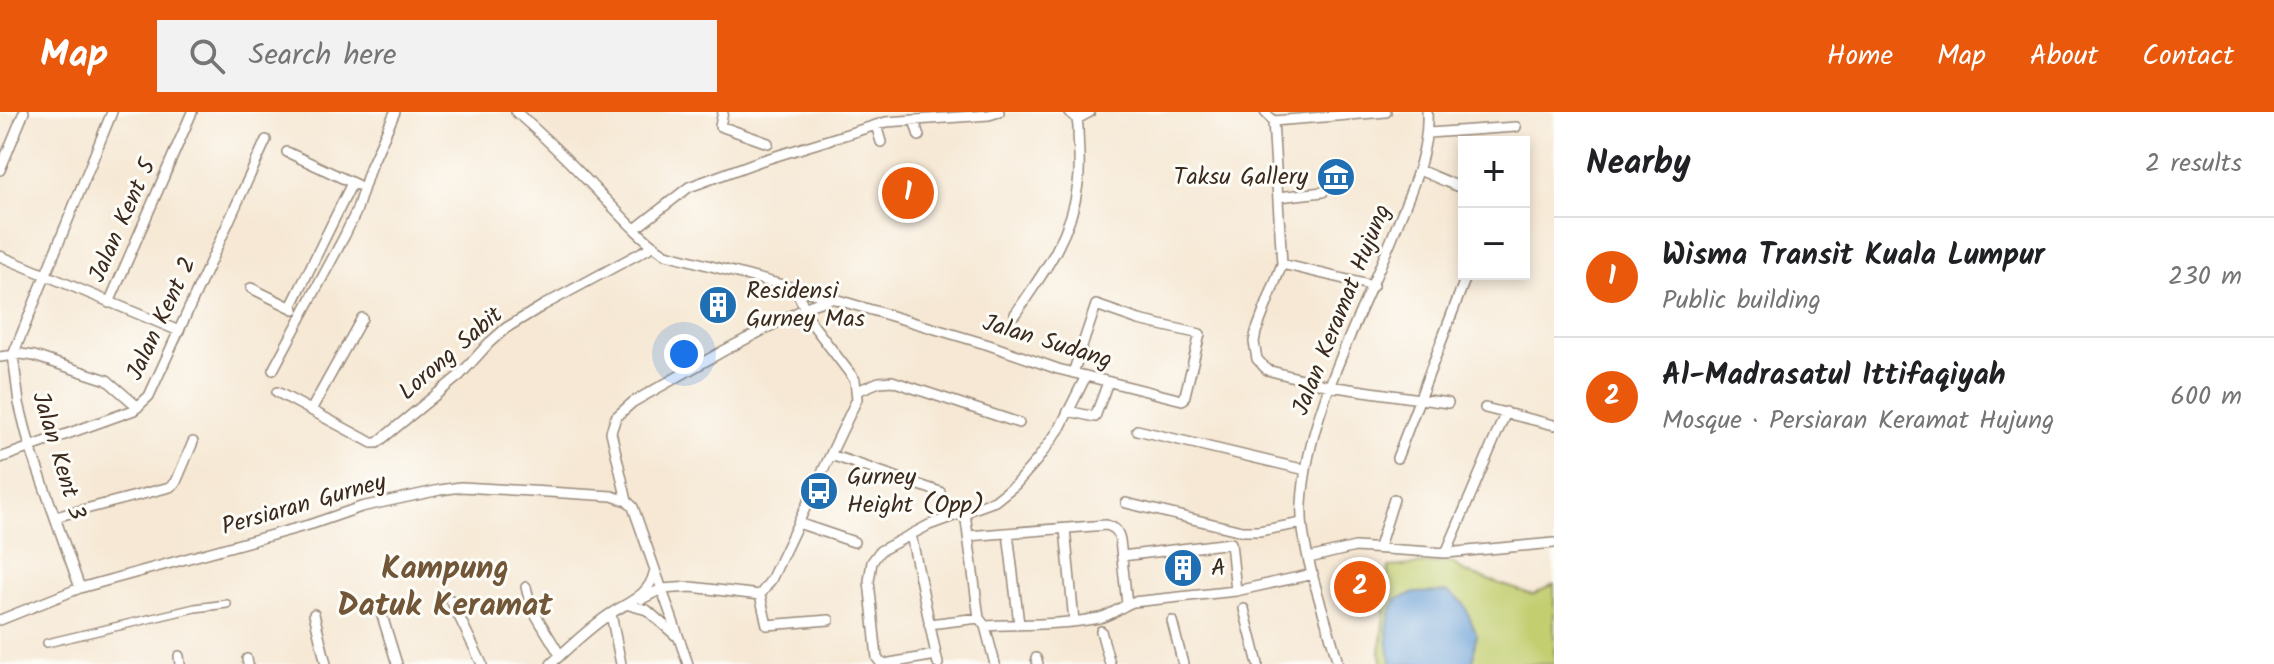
<!DOCTYPE html>
<html lang="en">
<head>
<meta charset="utf-8">
<style>
	:root { --surface:#fff; --page:#f2f2f2; --text:#202124; --muted:#757577; --line:#e0e0e0; --accent:#ea580c }
	body { margin:0; font-family:Kalam,sans-serif; background:var(--page); color:var(--text) }
	.controls { position:absolute; right:24px; top:24px; display:grid; overflow:hidden; border-radius:0px; box-shadow:0 4px 12px #0003 }
	.controls button { width:72px; height:72px; display:grid; place-items:center; padding:0; border:0; border-bottom:2px solid var(--line); background:var(--surface); color:var(--text); font:40px sans-serif }
	.you { position:absolute; left:684px; top:242px; width:28px; height:28px; margin:-20px; border:6px solid #fff; border-radius:50%; background:#1a73e8; box-shadow:0 0 0 12px #1a73e833 }
	.badge { display:grid; place-items:center; width:52px; height:52px; border-radius:50%; background:var(--accent); color:#fff; font-size:26px; font-weight:700 }
	.pin { position:absolute; translate:-50% -50%; border:4px solid #fff; box-shadow:0 2px 8px #0006 }
	.list { margin:0; padding:0; list-style:none }
	h2 { display:flex; justify-content:space-between; align-items:center; height:104px; margin:0; padding:0 32px; font-size:34px }
	h2 small { font-size:26px; font-weight:400; color:var(--muted) }
	.list li { display:grid; grid-template-columns:52px 1fr auto; gap:24px; align-items:center; box-sizing:border-box; height:120px; padding:0 32px; border-top:2px solid var(--line) }
	.list b { display:block; font-size:30px; white-space:nowrap }
	.list p { margin:0; font-size:26px; white-space:nowrap; color:var(--muted) }
	.list em { font-size:26px; font-style:normal; color:var(--muted) }
	.icon { flex:none; width:44px; height:44px; fill:none; stroke:currentColor; stroke-width:2; stroke-linecap:round; stroke-linejoin:round }
	.map { position:relative; flex:none; width:1554px; height:552px; overflow:hidden }
	header { display:flex; align-items:center; gap:48px; box-sizing:border-box; height:112px; padding:0 40px; background:var(--accent); color:#fff }
	header strong { font-size:38px }
	nav { display:flex; gap:44px; margin-inline-start:auto; font-size:28px }
	.search { width:560px; height:72px; background:var(--page); display:flex; align-items:center; gap:20px; box-sizing:border-box; padding:0 28px; border-radius:0px; color:var(--muted); font-size:30px }
	main { display:flex }
	aside { flex:1; background:var(--surface) }
	.map>svg:first-child { display:block }
	.green { fill:#c2ce6f; stroke:#7e7c46; stroke-width:2 }
	.water { fill:#679ed5; stroke:#51647a; stroke-width:2 }
	.lines { fill:none; stroke-linecap:round; stroke-linejoin:round }
	.pedestrian-casing { stroke:#988979; stroke-width:10 }
	.minor-casing { stroke:#988979; stroke-width:12 }
	.pedestrian { stroke:#fff; stroke-width:7 }
	.minor { stroke:#fff; stroke-width:9 }
	.labels { text-anchor:middle; dominant-baseline:central; stroke-width:6; stroke-linejoin:round; paint-order:stroke }
	.poi-label { font-size:24px; fill:#3b2a1e; stroke:#fdfcf7; text-anchor:start }
	.street-label { font-size:24px; fill:#3b2a1e; stroke:#fdfcf7 }
	.district-label { font-size:32px; font-weight:bold; fill:#725638; stroke:#fdfcf7 }
</style>
</head>
<body>
<header>
<strong>Map</strong>
<div class="search"><svg class="icon" aria-label="search" viewBox="0 0 24 24"><circle cx="10" cy="10" r="6"/><path d="M15 15l6 6"/></svg>Search here</div>
<nav><a>Home</a><a>Map</a><a>About</a><a>Contact</a></nav>
</header>
<main>
<div class="map">
<svg width="1554" height="552" viewBox="0 0 1554 552">
	<rect width="100%" height="100%" fill="#fdfcf7"/>
	<filter id="ink" filterUnits="userSpaceOnUse"><feTurbulence type="fractalNoise" baseFrequency=".0125" numOctaves="2"/><feDisplacementMap in="SourceGraphic" scale="16" xChannelSelector="R" yChannelSelector="G"/><feConvolveMatrix kernelMatrix="1 2 1 2 8 2 1 2 1" color-interpolation-filters="sRGB"/></filter>
	<filter id="wash" filterUnits="userSpaceOnUse"><feTurbulence type="fractalNoise" baseFrequency=".006" numOctaves="4" result="noise"/><feDisplacementMap in="SourceGraphic" scale="32" xChannelSelector="R" yChannelSelector="G"/><feGaussianBlur stdDeviation="1.8" result="paint"/><feColorMatrix in="noise" values="0 0 0 0 0 0 0 0 0 0 0 0 0 0 0 0 0 1.4 0 .05"/><feComposite in="paint" operator="in"/></filter>
	<g filter="url(#wash)">
		<rect width="100%" height="100%" fill="#f6e8d4"/>
		<!-- green -->
		<path class="green" d="M1451 450 1465 460 1533 483 1554 472V552H1383L1380 540 1389 455Z"/>
		<!-- water -->
		<path class="water" d="M1448 480 1464 492 1476 521 1473 552H1392C1385 528 1385 510 1396 487L1415 481Z"/>
	</g>
	<g filter="url(#ink)">
		<g class="lines">
			<!-- pedestrian casing -->
			<g class="pedestrian-casing">
				<path id="pedestrian" d="M47 531 195 496 227 492"/>
			</g>
			<!-- minor casing -->
			<g class="minor-casing">
				<path id="minor" d="M516 0C546 26 574 54 601 83 622 104 641 127 666 142L838 188 989 233 1058 257 1182 288 1184 287 1200 222 1139 208 1096 193 1073 261
					M723 0 720 14 768 31
					M1265 0 1273 9
					M1077 7 1090 0
					M914 8 919 24
					M1273 9 1282 152 1256 220 1254 230 1257 247 1267 258 1329 274 1448 291
					M1273 9 1386 0
					M876 13 881 30
					M1428 21 1516 15
					M287 40 357 73
					M0 58 24 0
					M1419 58 1464 77
					M1278 85 1323 80
					M635 117 689 75 760 49 886 10 989 3 999 0
					M0 144 179 219
					M1282 152 1373 174
					M251 176 294 197
					M109 191 192 0
					M291 195 352 71
					M1015 202C1043 162 1072 123 1078 72 1081 54 1078 34 1078 15L1077 7 1069 0
					M0 245 21 242 34 244 107 268 138 295
					M273 258 345 123 356 100 370 56 395 0
					M857 279 879 270 892 269 1019 311
					M277 280 372 331H377L460 263 489 231 506 216 544 193 653 134
					M1485 296 1554 313
					M311 298 362 206
					M1068 299 1095 305 1108 270
					M1137 318 1306 358
					M831 343 940 380
					M0 346 134 298 149 284 266 28
					M1397 346 1467 162
					M1126 391 1242 419H1259L1302 411
					M965 401 979 506
					M55 405 170 375 176 370 193 330
					M798 411 854 430
					M1065 417 1074 509
					M1008 421 1019 512
					M911 423 938 552
					M968 424 1106 413C1116 416 1118 419 1120 428L1127 492
					M1379 435 1394 387
					M1446 441 1506 300
					M1122 444 1231 431 1236 479 1313 462
					M1309 446 1355 435 1446 441 1554 431
					M526 475 531 495 560 543
					M80 476 30 335 19 291 13 243 112 0
					M760 483 771 468 857 287 855 268 813 213 795 176
					M760 483 767 513 829 508
					M642 487 661 477 691 475 760 483
					M451 488 482 552
					M629 493 647 498 675 523
					M380 497 397 552
					M1244 497 1258 552
					M314 502 326 552
					M611 502 621 552
					M0 508 80 476 312 412 361 395 440 378 461 375 548 380 612 384 627 389
					M1172 509 1183 552
					M929 512 979 506 985 514C1023 512 1062 513 1099 506 1113 503 1121 494 1133 490L1236 479
					M985 514 995 552
					M1101 519 1110 552
					M936 543 884 552 880 550 877 546 869 469 872 450 880 439 929 413 995 389 1015 373 1037 348 1060 316 1086 264
					M179 544 180 552
					M1036 546 1038 552
					M247 547 248 552
					M551 552C569 535 589 516 610 502 628 490 649 484 654 461
					M688 552 633 395 627 389 611 320 616 305 633 290 725 238 811 193 832 186
					M1338 552C1327 505 1299 439 1302 392 1307 299 1362 203 1396 116 1411 78 1429 42 1427 0"/>
			</g>
			<!-- pedestrian -->
			<use href="#pedestrian" class="pedestrian"/>
			<!-- minor -->
			<use href="#minor" class="minor"/>
		</g>
	</g>
	<!-- icons -->
	<defs>
		<g id="museum-disc" transform="scale(2)"><circle r="9.5" fill="#1f6fb2" stroke="#fdfcf7"/><path d="M0-6L6-3V-2H-6V-3ZM-5-1h2V3h-2ZM-1-1h2V3h-2ZM3-1h2V3H3ZM-6 4H6V6H-6Z" fill="#fff"/></g>
		<g id="building-disc" transform="scale(2)"><circle r="9.5" fill="#1f6fb2" stroke="#fdfcf7"/><path d="M-4-6H4V6H1V3H-1V6H-4ZM-2.5-4.3h1.7v1.8h-1.7ZM.8-4.3h1.7v1.8H.8ZM-2.5-1h1.7V.8h-1.7ZM.8-1h1.7V.8H.8Z" fill="#fff"/></g>
		<g id="bus-disc" transform="scale(2)"><circle r="9.5" fill="#1f6fb2" stroke="#fdfcf7"/><path d="M-5-6H5V4H4V6H2V4H-2V6H-4V4H-5ZM-3.5-4V0h7V-4ZM-3.5 1.2v1.5H-2V1.2ZM2 1.2v1.5H3.5V1.2Z" fill="#fff"/></g>
	</defs>
	<g fill-rule="evenodd">
		<use href="#museum-disc" x="1336" y="65"/>
		<use href="#building-disc" x="718" y="193"/>
		<use href="#bus-disc" x="819" y="379"/>
		<use href="#building-disc" x="1183" y="456"/>
	</g>
	<g class="labels">
		<!-- poi labels -->
		<g class="poi-label">
			<text x="1308" y="65" text-anchor="end">Taksu Gallery</text>
			<text x="746" y="179">Residensi<tspan x="746" dy="28">Gurney Mas</tspan></text>
			<text x="847" y="365">Gurney<tspan x="847" dy="28">Height (Opp)</tspan></text>
			<text x="1211" y="456">A</text>
		</g>
		<!-- street labels -->
		<g class="street-label">
			<text transform="translate(123 109) rotate(-66)">Jalan Kent 5</text>
			<text transform="translate(1342 198) rotate(-68)">Jalan Keramat Hujung</text>
			<text transform="translate(162 207) rotate(-65)">Jalan Kent 2</text>
			<text transform="translate(1047 230) rotate(17)">Jalan Sudang</text>
			<text transform="translate(451 242) rotate(-41)">Lorong Sabit</text>
			<text transform="translate(58 344) rotate(73)">Jalan Kent 3</text>
			<text transform="translate(304 393) rotate(-16)">Persiaran Gurney</text>
		</g>
		<!-- district labels -->
		<g class="district-label">
			<text x="445" y="457">Kampung<tspan x="445" dy="37">Datuk Keramat</tspan></text>
		</g>
	</g>
</svg>
<div class="controls">
<button>+</button>
<button>−</button>
</div>
<div class="you"></div>
<div class="pin badge" style="left:908px;top:81px">1</div>
<div class="pin badge" style="left:1360px;top:475px">2</div>
</div>
<aside>
<h2>Nearby<small>2 results</small></h2>
<ul class="list">
<li><span class="badge">1</span><div><b>Wisma Transit Kuala Lumpur</b><p>Public building</p></div><em>230 m</em></li>
<li><span class="badge">2</span><div><b>Al-Madrasatul Ittifaqiyah</b><p>Mosque · Persiaran Keramat Hujung</p></div><em>600 m</em></li>
</ul>
</aside>
</main>
</body>
</html>
